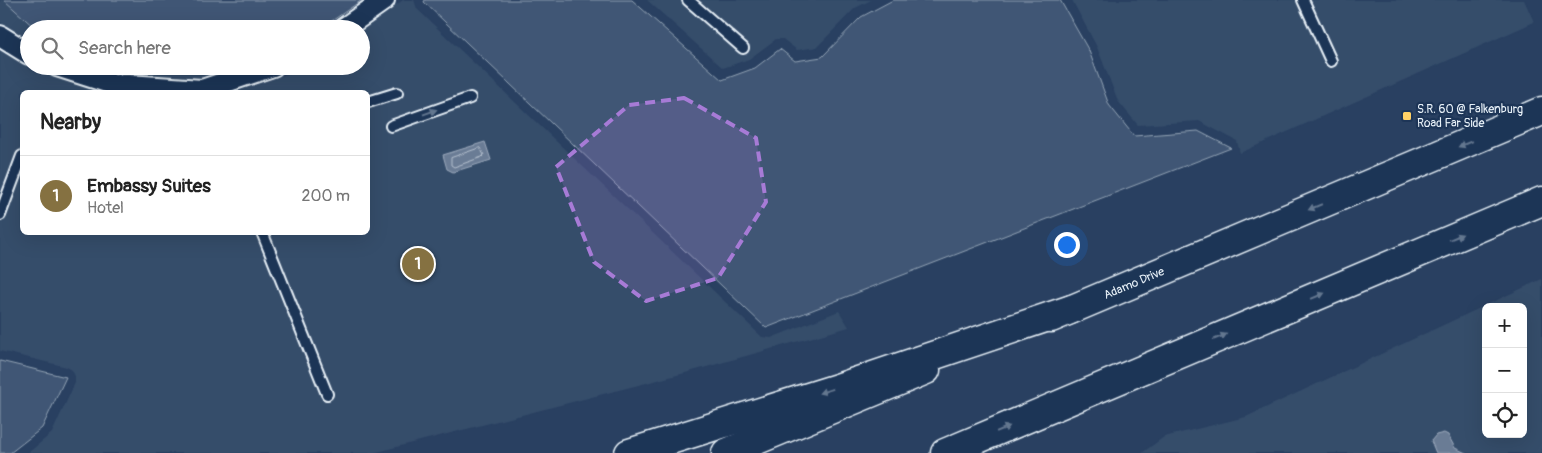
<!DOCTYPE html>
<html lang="en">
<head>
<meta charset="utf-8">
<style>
	:root { --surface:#fff; --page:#f6f6f6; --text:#222; --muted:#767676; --line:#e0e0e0; --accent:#857141 }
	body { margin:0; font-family:Pangolin,sans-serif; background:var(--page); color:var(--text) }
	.controls { position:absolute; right:15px; bottom:15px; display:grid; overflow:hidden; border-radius:8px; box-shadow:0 5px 20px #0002 }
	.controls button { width:45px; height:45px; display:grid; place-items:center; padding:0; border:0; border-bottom:1px solid var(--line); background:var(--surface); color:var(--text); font:25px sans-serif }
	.you { position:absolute; left:1066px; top:244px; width:18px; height:18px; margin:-12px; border:4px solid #fff; border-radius:50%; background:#1a73e8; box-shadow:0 0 0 8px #1a73e833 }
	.badge { display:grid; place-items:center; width:32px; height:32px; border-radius:50%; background:var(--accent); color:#fff; font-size:16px; font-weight:700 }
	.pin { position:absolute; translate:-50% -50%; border:2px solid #fff; box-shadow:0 1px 5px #0006 }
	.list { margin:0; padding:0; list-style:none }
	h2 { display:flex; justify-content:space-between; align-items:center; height:65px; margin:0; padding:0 20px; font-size:21px }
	h2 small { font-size:16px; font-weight:400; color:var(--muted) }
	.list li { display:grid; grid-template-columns:32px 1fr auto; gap:15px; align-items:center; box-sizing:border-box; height:80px; padding:0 20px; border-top:1px solid var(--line) }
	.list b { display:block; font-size:19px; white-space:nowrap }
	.list p { margin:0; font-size:16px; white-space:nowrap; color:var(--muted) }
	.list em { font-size:16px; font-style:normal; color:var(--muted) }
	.icon { flex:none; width:28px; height:28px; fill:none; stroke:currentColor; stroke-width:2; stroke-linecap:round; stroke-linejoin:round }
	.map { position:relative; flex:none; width:1542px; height:453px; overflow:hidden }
	.search { position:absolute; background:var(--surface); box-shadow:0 5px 20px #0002; left:20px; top:20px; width:350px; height:55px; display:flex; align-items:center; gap:12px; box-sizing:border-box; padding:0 18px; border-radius:28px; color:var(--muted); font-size:19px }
	.panel { position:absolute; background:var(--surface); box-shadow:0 5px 20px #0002; left:20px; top:90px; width:350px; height:145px; border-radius:8px }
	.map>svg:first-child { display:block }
	.built { fill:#364d6b; fill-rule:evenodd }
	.green { fill:#415774; stroke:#94a4b6 }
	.water { fill:#6b7c95; stroke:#9dabbd }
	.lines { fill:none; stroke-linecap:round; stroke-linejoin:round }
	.shore { stroke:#b6c2d0; stroke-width:1 }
	.lane-casing { stroke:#e8f1f8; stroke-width:14 }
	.street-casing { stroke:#e8f1f8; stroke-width:24 }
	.primary-casing { stroke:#e8f1f8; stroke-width:31 }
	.highway-casing { stroke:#e8f1f8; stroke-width:31 }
	.lane { stroke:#1d3557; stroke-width:10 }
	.street { stroke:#1d3557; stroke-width:20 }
	.primary { stroke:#1d3557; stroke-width:28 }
	.highway { stroke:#1d3557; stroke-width:28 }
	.oneway { fill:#64778f }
	.marked { fill:#a77bd6; fill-opacity:0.2; stroke:#a77bd6; stroke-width:4; stroke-dasharray:10 6; stroke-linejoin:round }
	.poi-dot { fill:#ffd166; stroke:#1d3557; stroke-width:2 }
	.labels { text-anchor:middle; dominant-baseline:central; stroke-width:4.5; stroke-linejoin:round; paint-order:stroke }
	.poi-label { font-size:12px; fill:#e8f1f8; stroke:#1d3557; text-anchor:start }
	.street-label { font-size:12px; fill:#e8f1f8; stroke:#1d3557 }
</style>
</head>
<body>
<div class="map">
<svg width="1542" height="453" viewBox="0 0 1542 453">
	<rect width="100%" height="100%" fill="#294061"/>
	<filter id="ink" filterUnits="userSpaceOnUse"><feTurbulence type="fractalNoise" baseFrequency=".02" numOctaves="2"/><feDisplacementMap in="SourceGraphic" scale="10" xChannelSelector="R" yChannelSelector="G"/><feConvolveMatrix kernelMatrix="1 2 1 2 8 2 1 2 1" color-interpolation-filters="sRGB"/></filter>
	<g filter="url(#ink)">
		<!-- built -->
		<path class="built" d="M0 0H4L36 29H29V41L0 22Z
			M403 0H414L417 9 762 337 771 338 839 311 849 327 685 373 373 453H28L52 433 75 383V376L72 370 67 367 0 351V49L34 71 103 92H22V232H368V92H235L311 66H361V31Z
			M647 0H871L855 8 817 47 797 50 783 39H776L749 59 723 68Z
			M1072 0H1524L1534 22 1240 153 1237 141 1199 121 1138 125 1118 101 1097 47Z
			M95 66H235L200 78 114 72Z
			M1542 279V453H1142L1164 437 1246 417ZM1486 307H1523V434H1486Z"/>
		<!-- green -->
		<path class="green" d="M4 0H362L320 29H36Z
			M425 0H632L722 80 755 68 780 49 795 61 822 57 861 17 893 0H1060L1089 51 1109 105 1134 136 1198 131 1231 148 766 328 424 2Z
			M0 361 66 377 42 428 10 453H0Z"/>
		<!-- water -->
		<path class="water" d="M485 142 491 160 453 172 447 169 443 155Z
			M1444 433 1448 435 1455 448 1466 453H1436L1431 441 1436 435Z"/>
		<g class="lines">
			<!-- shore -->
			<path class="shore" d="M480 148 484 155 482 157 454 167 451 165V158Z"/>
			<!-- lane casing -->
			<g class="lane-casing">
				<path id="lane" d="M688 0 743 48
					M1303 0 1331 61
					M368 102 397 93
					M391 126 470 98
					M0 215 22 156
					M262 232 327 394"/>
			</g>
			<!-- street casing -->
			<g class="street-casing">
				<path id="street" d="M343 29 384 0
					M0 36 29 54
					M57 66 113 84 202 90 273 66"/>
			</g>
			<!-- primary casing -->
			<g class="primary-casing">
				<g id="primary">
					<path id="s1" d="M1051 318 1542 111"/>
					<path d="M726 453 926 370"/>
					<path d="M945 453 1542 201"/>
				</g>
			</g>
			<!-- highway casing -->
			<g class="highway-casing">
				<path id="highway" d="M629 453 837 388 1072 309"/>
			</g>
			<!-- lane -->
			<use href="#lane" class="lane"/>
			<!-- street -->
			<use href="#street" class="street"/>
			<!-- primary -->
			<use href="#primary" class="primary"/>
			<!-- highway -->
			<use href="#highway" class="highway"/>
		</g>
		<!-- one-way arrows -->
		<defs><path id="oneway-solid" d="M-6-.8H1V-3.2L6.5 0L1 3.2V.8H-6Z" transform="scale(1.25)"/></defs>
		<g class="oneway">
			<use href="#oneway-solid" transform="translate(430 112) rotate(-20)"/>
			<use href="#oneway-solid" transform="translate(1465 144) rotate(157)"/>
			<use href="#oneway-solid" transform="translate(1315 207) rotate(157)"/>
			<use href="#oneway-solid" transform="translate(1456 237) rotate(-23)"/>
			<use href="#oneway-solid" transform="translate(1318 296) rotate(-23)"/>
			<use href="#oneway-solid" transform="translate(1220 337) rotate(-23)"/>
			<use href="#oneway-solid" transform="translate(826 391) rotate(163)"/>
			<use href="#oneway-solid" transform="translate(1003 429) rotate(-23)"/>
		</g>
	</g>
	<!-- marked area -->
	<path class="marked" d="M684 98 756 138 766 202 718 278 646 301 594 262 556 167 629 105Z"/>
	<!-- markers -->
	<rect class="poi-dot" x="1402" y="111" width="10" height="10" rx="2.5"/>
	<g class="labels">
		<!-- poi labels -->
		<g class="poi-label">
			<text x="1417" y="109">S.R. 60 @ Falkenburg<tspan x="1417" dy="14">Road Far Side</tspan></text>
		</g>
		<!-- street labels -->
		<g class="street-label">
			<text stroke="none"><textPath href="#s1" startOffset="90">Adamo Drive</textPath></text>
		</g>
	</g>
</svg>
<div class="controls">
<button>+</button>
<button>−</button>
<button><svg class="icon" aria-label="locate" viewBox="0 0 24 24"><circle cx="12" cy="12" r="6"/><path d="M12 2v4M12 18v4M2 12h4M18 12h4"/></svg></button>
</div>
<div class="you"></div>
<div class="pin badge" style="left:418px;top:264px">1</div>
<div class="search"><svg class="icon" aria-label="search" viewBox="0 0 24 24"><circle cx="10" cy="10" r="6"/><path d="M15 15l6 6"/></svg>Search here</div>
<section class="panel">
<h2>Nearby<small></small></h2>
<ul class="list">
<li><span class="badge">1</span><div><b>Embassy Suites</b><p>Hotel</p></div><em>200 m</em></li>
</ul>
</section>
</div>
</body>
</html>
